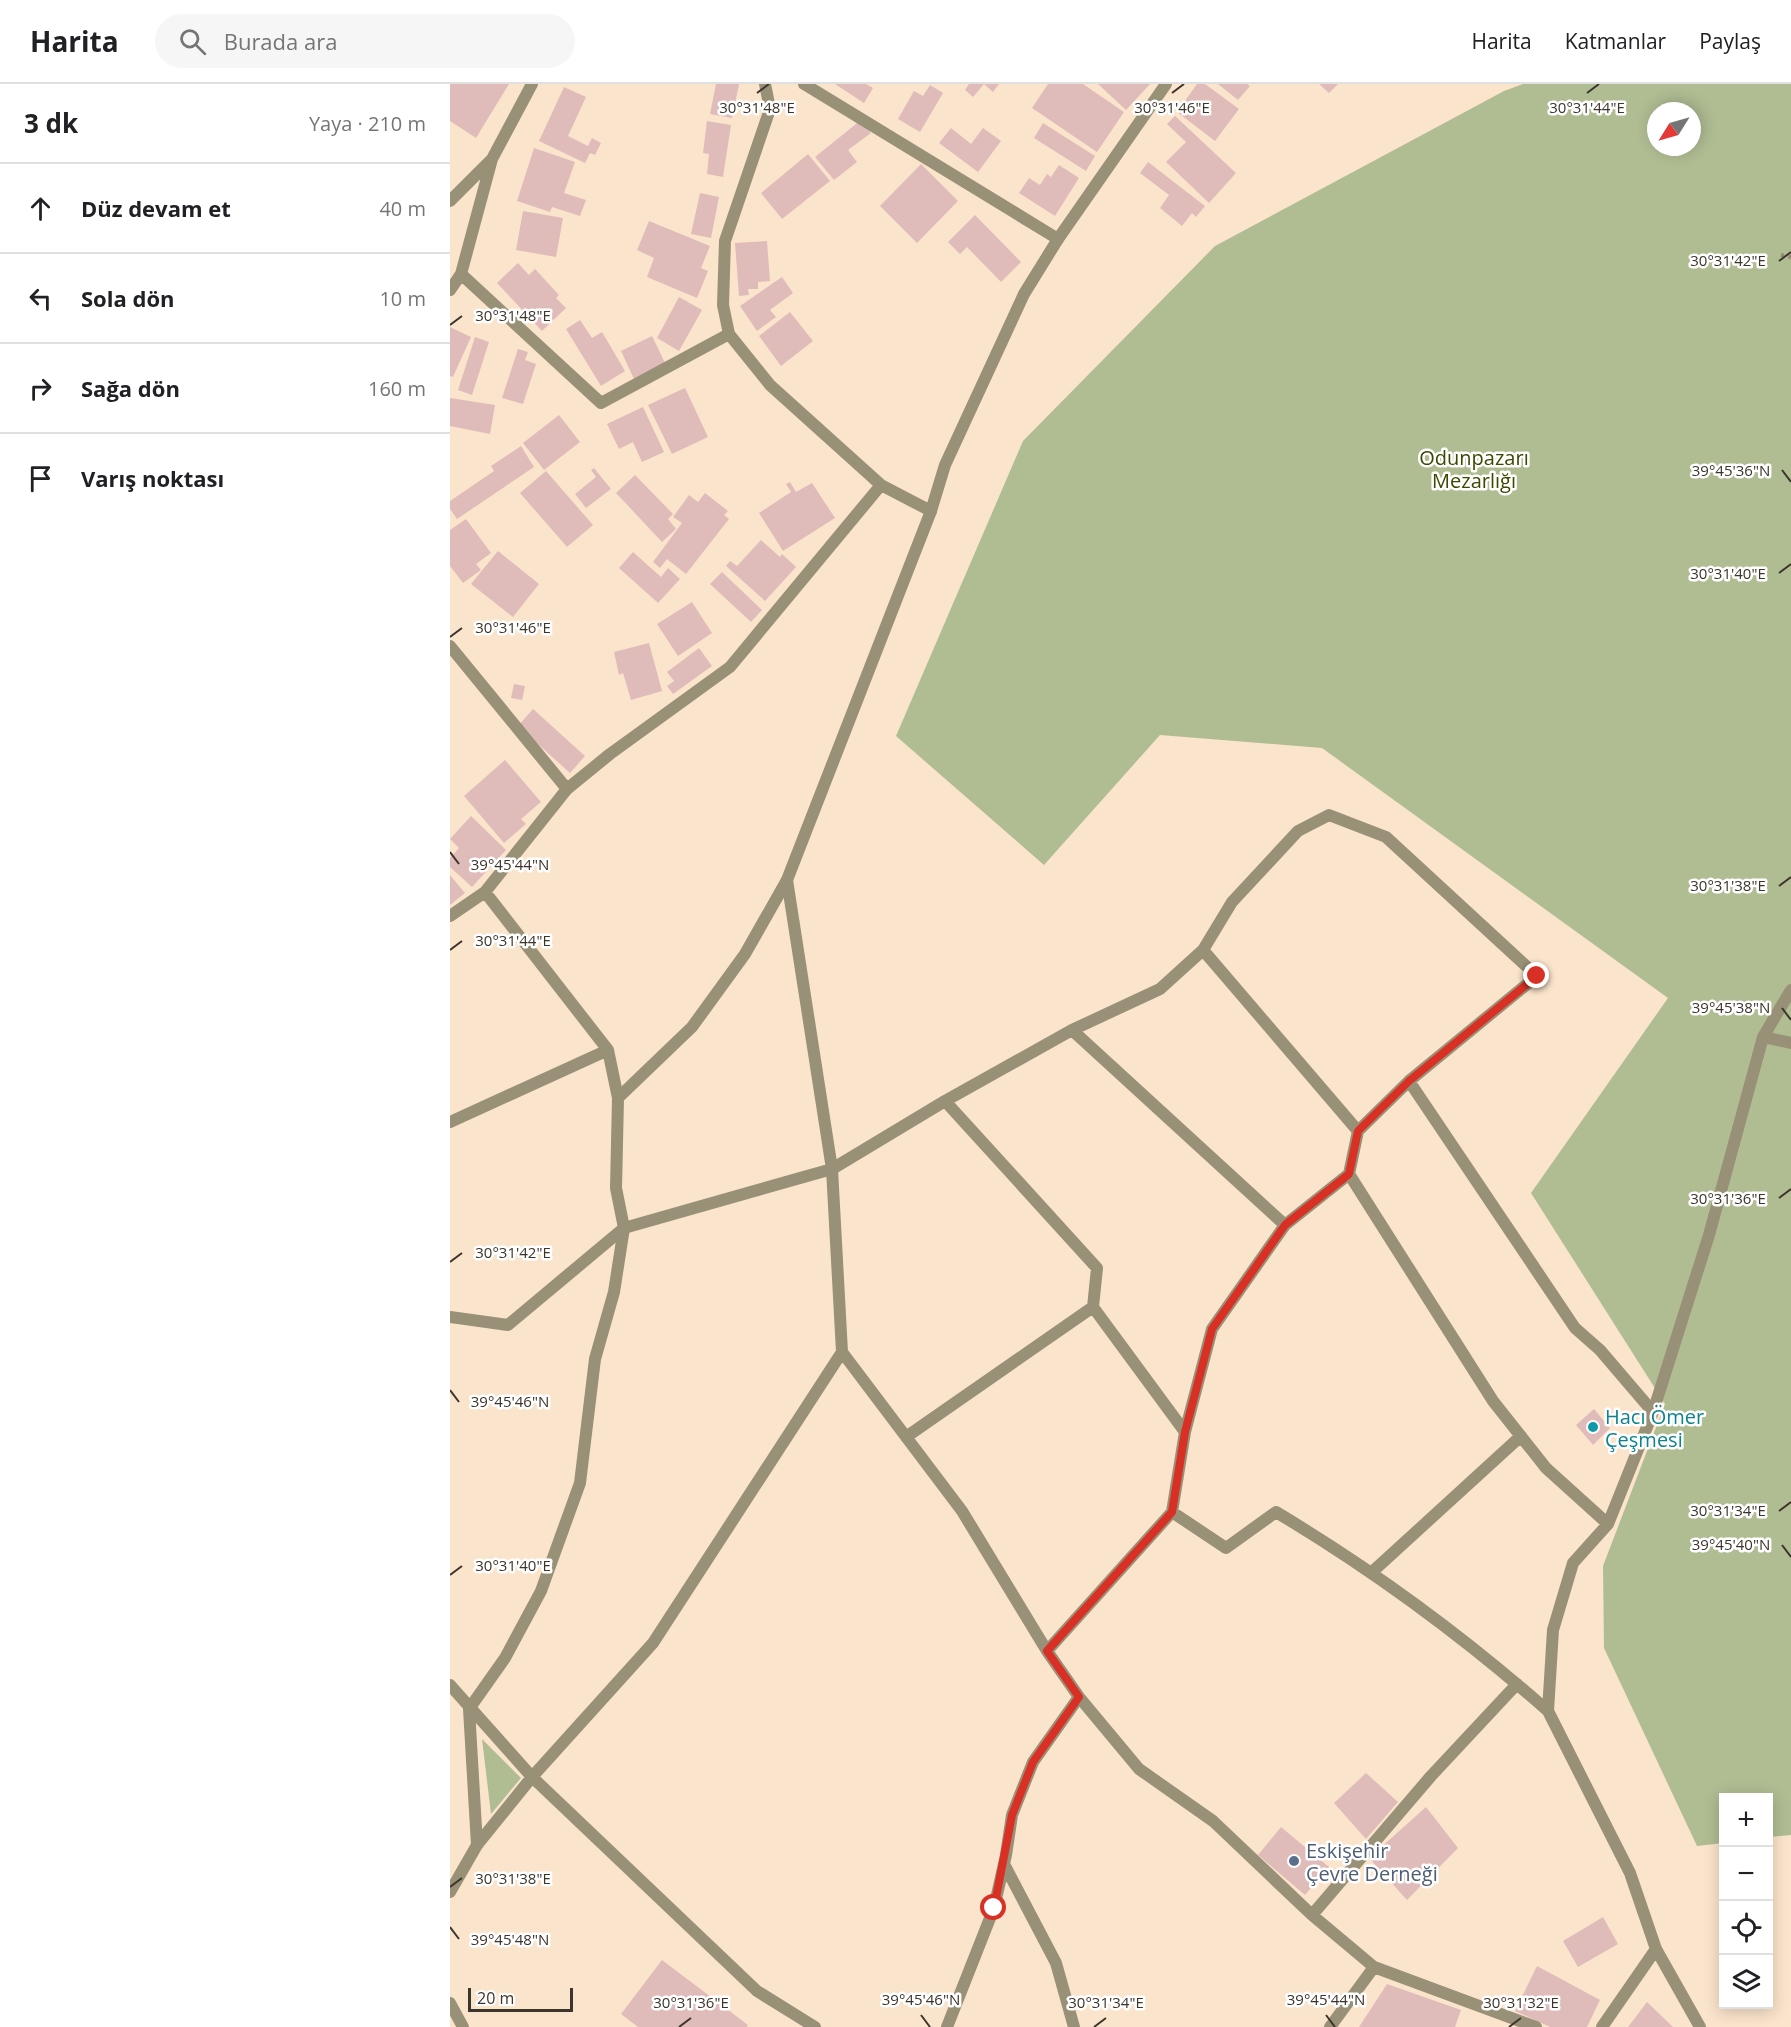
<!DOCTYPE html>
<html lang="tr">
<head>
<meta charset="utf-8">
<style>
	:root { --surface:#fff; --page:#f6f6f6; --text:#202124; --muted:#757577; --line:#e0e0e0 }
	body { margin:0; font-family:"Open Sans",sans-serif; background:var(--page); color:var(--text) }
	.controls { position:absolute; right:18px; bottom:18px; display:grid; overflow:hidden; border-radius:0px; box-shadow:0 3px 15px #0003 }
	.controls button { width:54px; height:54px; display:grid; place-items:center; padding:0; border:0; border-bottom:2px solid var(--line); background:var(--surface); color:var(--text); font:30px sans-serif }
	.compass { position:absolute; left:1197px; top:18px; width:54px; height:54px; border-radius:50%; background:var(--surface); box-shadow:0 3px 15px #0003; rotate:233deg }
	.scale { position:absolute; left:18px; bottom:15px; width:105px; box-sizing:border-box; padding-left:6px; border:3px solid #3d342b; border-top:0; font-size:16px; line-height:21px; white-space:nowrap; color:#3d342b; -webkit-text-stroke:4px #fff; paint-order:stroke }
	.stop { position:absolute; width:18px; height:18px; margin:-14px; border:4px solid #d93025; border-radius:50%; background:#fff }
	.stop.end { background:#d93025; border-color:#fff; box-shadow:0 2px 6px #0008 }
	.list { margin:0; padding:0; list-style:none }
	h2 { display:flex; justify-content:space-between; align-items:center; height:78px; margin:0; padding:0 24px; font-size:26px }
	h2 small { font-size:20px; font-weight:400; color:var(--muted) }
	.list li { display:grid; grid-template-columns:39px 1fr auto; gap:18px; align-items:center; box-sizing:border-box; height:90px; padding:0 24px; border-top:2px solid var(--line) }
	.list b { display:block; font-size:22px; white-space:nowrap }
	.list em { font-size:20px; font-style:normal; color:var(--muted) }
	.icon { flex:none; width:33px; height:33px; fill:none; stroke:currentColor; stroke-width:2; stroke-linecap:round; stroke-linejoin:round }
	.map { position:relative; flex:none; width:1341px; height:1943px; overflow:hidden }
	header { display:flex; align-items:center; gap:36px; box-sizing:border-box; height:84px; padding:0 30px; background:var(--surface); border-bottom:2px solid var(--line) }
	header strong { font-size:28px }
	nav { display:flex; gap:33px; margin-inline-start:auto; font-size:21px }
	.search { width:420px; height:54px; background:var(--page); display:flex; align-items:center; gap:15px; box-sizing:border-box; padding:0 21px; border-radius:33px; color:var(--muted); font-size:22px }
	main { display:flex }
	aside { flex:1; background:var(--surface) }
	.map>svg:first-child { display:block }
	.green { fill:#b0bd93; fill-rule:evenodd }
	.building { fill:#dfbcb9 }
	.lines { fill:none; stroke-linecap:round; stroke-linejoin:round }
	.path { stroke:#978777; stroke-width:4; stroke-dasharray:3 4.5; stroke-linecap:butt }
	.minor { stroke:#989177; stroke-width:12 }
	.tertiary { stroke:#989177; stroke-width:12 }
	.route { stroke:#d93025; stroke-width:8 }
	.ticks { fill:none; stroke:#3d342b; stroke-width:2 }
	.culture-dot { fill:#0f9aa8; stroke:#fff; stroke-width:2 }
	.service-dot { fill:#5c6f8a; stroke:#fff; stroke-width:2 }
	.labels { text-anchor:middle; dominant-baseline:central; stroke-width:5; stroke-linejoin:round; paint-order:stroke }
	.park-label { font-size:20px; fill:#3b4900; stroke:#fff }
	.culture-label { font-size:20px; fill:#0d838f; stroke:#fff; text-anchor:start }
	.service-label { font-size:20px; fill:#4e5e75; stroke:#fff; text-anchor:start }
	.ticks-label { font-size:15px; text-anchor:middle; fill:#3d342b; stroke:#fff; stroke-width:5; stroke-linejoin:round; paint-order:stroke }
</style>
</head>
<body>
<header>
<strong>Harita</strong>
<div class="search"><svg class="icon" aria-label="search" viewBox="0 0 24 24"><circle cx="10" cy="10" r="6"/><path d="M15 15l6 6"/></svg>Burada ara</div>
<nav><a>Harita</a><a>Katmanlar</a><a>Paylaş</a></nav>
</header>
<main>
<aside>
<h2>3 dk<small>Yaya · 210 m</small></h2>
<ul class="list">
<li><svg class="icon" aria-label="ahead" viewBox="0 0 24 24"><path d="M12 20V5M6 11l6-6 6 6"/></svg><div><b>Düz devam et</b></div><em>40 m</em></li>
<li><svg class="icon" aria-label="left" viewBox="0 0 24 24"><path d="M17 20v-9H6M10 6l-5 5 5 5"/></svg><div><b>Sola dön</b></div><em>10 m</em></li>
<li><svg class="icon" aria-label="right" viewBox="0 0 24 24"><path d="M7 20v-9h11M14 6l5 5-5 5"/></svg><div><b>Sağa dön</b></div><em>160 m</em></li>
<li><svg class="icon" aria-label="arrive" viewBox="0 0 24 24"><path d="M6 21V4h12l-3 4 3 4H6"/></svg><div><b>Varış noktası</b></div></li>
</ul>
</aside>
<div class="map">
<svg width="1341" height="1943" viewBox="0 0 1341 1943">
	<rect width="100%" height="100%" fill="#fbe4cc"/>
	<!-- green -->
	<path class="green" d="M1073 0H1341V1751L1319 1753 1318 1714H1274L1273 1759 1247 1762 1154 1564 1153 1482 1215 1320 1081 1109 1218 914 872 664 710 651 594 781 446 652 573 357 765 162 1054 7ZM1206 27H1242V63H1206Z
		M32 1655 71 1694 41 1730Z"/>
	<!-- building -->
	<path class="building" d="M0 0H59L26 54 0 37Z
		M266 0H289L282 34 260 30Z
		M385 0H416L423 4 414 19Z
		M519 0H549L543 8 534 0 523 13 515 6Z
		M598 0H633L674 28 647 68 582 24Z
		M648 0H700L676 26Z
		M747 0H755L789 25 765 57 727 28Z
		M768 0H797L800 2 788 16Z
		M869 0H888L879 9Z
		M480 1 493 9 470 48 448 35 464 7 473 12Z
		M114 3 136 13 118 52 138 62 142 54 151 59 145 71 140 69 135 79 89 57Z
		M725 32 786 89 759 119 716 78 736 58 717 40Z
		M411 36 421 49 398 66 407 78 384 96 365 73Z
		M257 37 281 41 273 93 257 90 259 70 253 69Z
		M593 39 645 72 636 87 584 54Z
		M501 44 521 60 533 44 551 57 528 88 489 59Z
		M84 64 125 78 114 109 136 116 130 132 102 123 100 128 67 117Z
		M358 70 380 97 332 135 311 109Z
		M698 78 755 122 746 133 742 129 732 142 710 124 719 111 690 89Z
		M471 80 508 117 467 159 430 122Z
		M609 81 629 94 605 132 569 109 579 94 590 101 597 90 601 93Z
		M250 109 269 113 261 154 241 150Z
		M73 127 113 134 106 173 66 166Z
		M525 131 571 178 551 198 517 163 510 170 498 158Z
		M199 137 260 162 251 184 258 187 247 214 197 193 204 174 187 166Z
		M317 157 320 197 308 198V205H298L299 211 289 212 285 159Z
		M68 179 79 191 85 185 109 211 106 214 116 224 92 247 47 199Z
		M332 193 343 209 320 226 326 233 307 247 290 222Z
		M229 213 252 226 229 267 207 254Z
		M340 228 363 257 331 282 309 252Z
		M130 236 142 254 152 248 175 287 151 302 116 245Z
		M0 243 21 253 3 293 0 292Z
		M202 252 216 281 184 295 171 267Z
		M25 253 39 258 22 311 8 306Z
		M68 265 78 268 75 276 86 280 73 320 52 314Z
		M235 304 258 353 222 370 198 321Z
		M0 314 45 321 40 350 0 342Z
		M193 323 214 368 192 378 183 358 169 365 157 340Z
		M109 331 130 358 94 386 73 359Z
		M71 362 84 383 7 435 0 425V417L44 387 41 382Z
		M144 384 161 405 136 424 125 410 146 393 141 386Z
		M96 387 143 441 117 463 70 409Z
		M185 391 223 430 218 435 226 445 212 458 166 409Z
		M340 398 346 408 362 399 385 434 333 467 309 429 341 408 336 400Z
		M255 409 278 427 274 431 279 435 236 490 217 475 210 484 203 478 232 439 223 433 239 411 248 418Z
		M16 435 41 469 26 480 31 486 13 499 0 482V446Z
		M311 456 330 473 332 470 346 483 315 517 276 482 280 477 287 482Z
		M48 467 89 500 63 533 21 500Z
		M183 468 211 493 218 484 230 495 208 519 169 484Z
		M272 488 312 526 301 538 260 500Z
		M242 518 262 549 228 572 207 540Z
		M199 559 212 607 181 616 173 589 169 591 164 568Z
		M249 564 262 582 223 610 217 602 224 597 217 588Z
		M64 600 75 602 72 616 61 614Z
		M83 625 135 672 120 689 68 642Z
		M55 676 91 718 71 735 76 740 54 759 14 712Z
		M21 732 56 766 22 803 0 783V774L9 764 0 755Z
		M0 791 15 809 0 821Z
		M1144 1325 1160 1344 1143 1361 1126 1341Z
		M916 1689 948 1718 916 1755 884 1719Z
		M976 1723 1008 1764 957 1816 919 1774Z
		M831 1743 879 1783 855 1811 808 1771Z
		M1153 1833 1168 1860 1128 1883 1113 1857Z
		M212 1876 298 1941 297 1943H188L171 1930Z
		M1087 1882 1150 1916 1137 1943H1100L1065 1927Z
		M937 1900 1011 1926 1005 1943H909Z
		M1197 1918 1223 1943H1178Z"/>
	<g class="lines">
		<!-- path -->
		<path class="path" d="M1331 171 1341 173"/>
		<!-- minor -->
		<path class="minor" d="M315 0 320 25 275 157 273 221 279 250 320 301 431 401 481 427
			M354 0 608 155
			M0 117 41 76
			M11 190 151 319 279 250
			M0 206 11 190 42 75 82 0
			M0 562 117 705
			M337 796 382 1085 495 1017 647 1184 643 1223 456 1353
			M35 808 158 966
			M0 832 35 808 117 705 160 670 280 583 431 401
			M753 866 908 1047
			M622 946 835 1141
			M1313 953 1341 959
			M495 1017 622 946 710 905 753 866 782 818 848 747 879 731 936 753 1087 892 959 997
			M0 1038 158 966 168 1014
			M899 1090 908 1047 959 997 1125 1244 1150 1266 1203 1328
			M643 1223 735 1348
			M0 1233 58 1241 174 1144 382 1085 392 1268 203 1559 82 1693 27 1761
			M392 1268 512 1427 597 1567
			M722 1428 735 1348 762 1245 835 1141 899 1090 1043 1317 1096 1384 1158 1440
			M921 1489 1071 1352
			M0 1601 82 1693 307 1907 365 1943
			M554 1780 606 1879 624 1943
			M862 1831 981 1692 1067 1600
			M0 1919 13 1943
			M497 1943 544 1824 556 1771 562 1731 583 1678 629 1613
			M880 1943 924 1883
			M1086 1943 924 1883 862 1831 763 1737 689 1685 629 1613 597 1567 722 1428 776 1464 826 1428C923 1486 1014 1553 1098 1627
			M1152 1943 1206 1865
			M1250 1943 1206 1865 1180 1789 1098 1627 1103 1546 1123 1479 1158 1440 1203 1328 1259 1151 1313 953 1341 906"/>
		<!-- tertiary -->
		<path class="tertiary" d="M0 1808 27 1761 19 1625 55 1574 91 1507 130 1399 145 1275 164 1208 174 1144 166 1104 168 1014 242 943 295 870 337 796 481 427 495 381 574 210 608 155 716 0"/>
	</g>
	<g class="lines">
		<!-- route -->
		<path class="route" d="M544 1824 562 1731 583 1678 629 1613 597 1567 722 1428 735 1348 762 1245 835 1141 899 1090 908 1047 959 997 1087 892"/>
	</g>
	<!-- ticks -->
	<path class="ticks" d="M307 9 319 0M722 9 734 0M1137 9 1149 0M1329 177 1341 168M0 241 12 232M1332 386 1341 398M1329 489 1341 480M0 553 12 544M0 768 9 780M1329 802 1341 793M0 866 12 857M1332 924 1341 936M1329 1114 1341 1105M0 1178 12 1169M0 1306 9 1318M1329 1427 1341 1418M1332 1461 1341 1473M0 1491 12 1482M0 1803 12 1794M0 1843 9 1855M471 1931 480 1943M876 1931 885 1943M229 1943 241 1934M644 1943 656 1934M1059 1943 1071 1934"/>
	<!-- markers -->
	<circle class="culture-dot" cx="1143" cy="1343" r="6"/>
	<circle class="service-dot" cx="844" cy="1777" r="6"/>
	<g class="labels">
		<!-- park labels -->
		<g class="park-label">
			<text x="1024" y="373">Odunpazarı<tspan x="1024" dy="23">Mezarlığı</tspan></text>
		</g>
		<!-- culture labels -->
		<g class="culture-label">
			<text x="1155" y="1332">Hacı Ömer<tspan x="1155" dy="23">Çeşmesi</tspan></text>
		</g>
		<!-- service labels -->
		<g class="service-label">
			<text x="856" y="1766">Eskişehir<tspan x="856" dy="23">Çevre Derneği</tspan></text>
		</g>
	</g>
	<g class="ticks-label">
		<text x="307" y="29">30°31'48"E</text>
		<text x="722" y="29">30°31'46"E</text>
		<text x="1137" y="29">30°31'44"E</text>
		<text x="1278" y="182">30°31'42"E</text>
		<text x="63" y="237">30°31'48"E</text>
		<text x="1281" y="392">39°45'36"N</text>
		<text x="1278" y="495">30°31'40"E</text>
		<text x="63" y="549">30°31'46"E</text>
		<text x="60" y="786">39°45'44"N</text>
		<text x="1278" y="807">30°31'38"E</text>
		<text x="63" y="862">30°31'44"E</text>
		<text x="1281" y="929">39°45'38"N</text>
		<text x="1278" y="1120">30°31'36"E</text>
		<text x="63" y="1174">30°31'42"E</text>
		<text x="60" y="1323">39°45'46"N</text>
		<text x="1278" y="1432">30°31'34"E</text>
		<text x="1281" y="1466">39°45'40"N</text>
		<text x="63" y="1487">30°31'40"E</text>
		<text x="63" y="1800">30°31'38"E</text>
		<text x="60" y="1861">39°45'48"N</text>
		<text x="471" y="1921">39°45'46"N</text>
		<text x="876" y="1921">39°45'44"N</text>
		<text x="241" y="1924">30°31'36"E</text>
		<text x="656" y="1924">30°31'34"E</text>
		<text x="1071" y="1924">30°31'32"E</text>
	</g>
</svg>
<div class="controls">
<button>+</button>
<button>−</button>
<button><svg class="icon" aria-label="locate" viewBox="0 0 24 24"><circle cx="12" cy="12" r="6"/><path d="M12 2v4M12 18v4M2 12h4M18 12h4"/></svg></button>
<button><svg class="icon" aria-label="layers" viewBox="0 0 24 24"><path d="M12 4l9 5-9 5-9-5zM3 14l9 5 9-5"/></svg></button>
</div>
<svg class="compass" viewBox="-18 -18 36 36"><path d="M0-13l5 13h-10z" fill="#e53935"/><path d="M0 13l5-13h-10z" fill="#757577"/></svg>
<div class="scale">20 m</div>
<div class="stop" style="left:544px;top:1824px"></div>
<div class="stop end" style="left:1087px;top:892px"></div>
</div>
</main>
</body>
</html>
